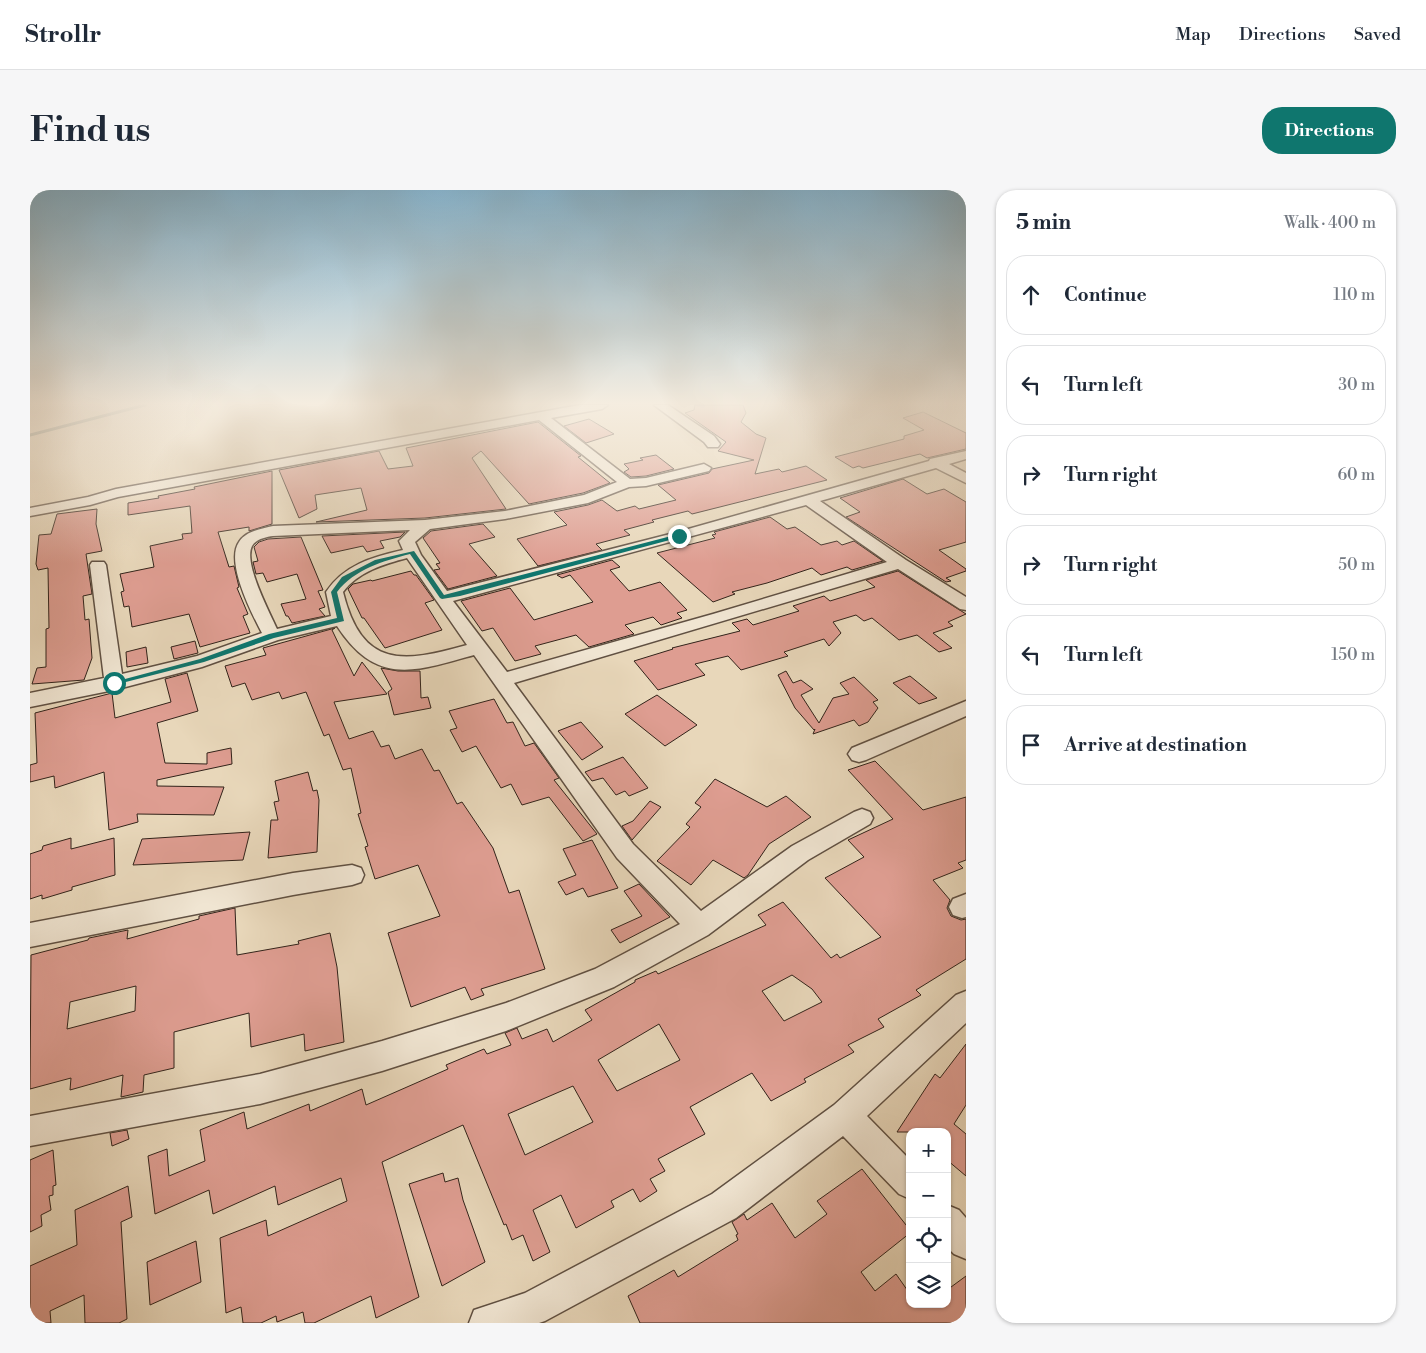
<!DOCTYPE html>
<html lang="en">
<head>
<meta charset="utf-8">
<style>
	:root { --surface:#fff; --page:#f6f6f7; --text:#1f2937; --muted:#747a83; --line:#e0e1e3; --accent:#0f766e }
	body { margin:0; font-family:"Libre Bodoni",serif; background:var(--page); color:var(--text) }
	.controls { position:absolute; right:15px; bottom:15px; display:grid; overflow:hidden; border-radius:10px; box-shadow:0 1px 4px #0004 }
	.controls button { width:45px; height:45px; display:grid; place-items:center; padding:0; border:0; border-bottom:1px solid var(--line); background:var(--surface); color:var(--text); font:25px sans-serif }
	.stop { position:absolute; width:15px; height:15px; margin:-11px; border:4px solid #0f766e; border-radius:50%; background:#fff }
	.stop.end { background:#0f766e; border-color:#fff; box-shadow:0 1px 5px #0008 }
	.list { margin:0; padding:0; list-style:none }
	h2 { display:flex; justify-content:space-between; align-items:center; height:65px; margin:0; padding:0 20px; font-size:21px }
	h2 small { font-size:16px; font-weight:400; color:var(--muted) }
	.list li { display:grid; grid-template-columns:32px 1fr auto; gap:15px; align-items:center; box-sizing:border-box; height:80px; margin:0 10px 10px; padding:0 10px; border:1px solid var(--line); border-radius:20px }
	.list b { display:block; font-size:19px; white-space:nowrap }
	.list em { font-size:16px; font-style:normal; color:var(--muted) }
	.icon { flex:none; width:28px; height:28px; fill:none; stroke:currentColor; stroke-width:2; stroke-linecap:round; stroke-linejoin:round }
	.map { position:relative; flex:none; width:936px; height:1133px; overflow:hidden; border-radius:20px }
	header { display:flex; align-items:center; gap:30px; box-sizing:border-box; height:70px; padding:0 25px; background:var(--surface); border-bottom:1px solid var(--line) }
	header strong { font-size:24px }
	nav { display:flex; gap:28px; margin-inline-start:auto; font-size:18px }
	.intro { display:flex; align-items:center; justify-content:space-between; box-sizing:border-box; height:120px; padding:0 30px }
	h1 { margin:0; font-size:35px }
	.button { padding:12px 22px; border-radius:20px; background:var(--accent); color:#fff; font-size:18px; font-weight:700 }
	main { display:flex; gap:30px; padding:0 30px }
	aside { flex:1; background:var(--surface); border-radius:20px; box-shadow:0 1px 4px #0004 }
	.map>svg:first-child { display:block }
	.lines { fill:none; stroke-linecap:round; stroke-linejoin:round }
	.stream { stroke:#6f7e73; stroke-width:3 }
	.building { fill:#de9d91; stroke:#32231a; fill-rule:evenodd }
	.minor-casing { stroke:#605042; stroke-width:3 }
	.minor { fill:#f0e5d2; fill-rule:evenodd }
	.route { fill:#0f766e }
</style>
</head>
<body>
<header>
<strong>Strollr</strong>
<nav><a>Map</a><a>Directions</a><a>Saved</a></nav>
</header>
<div class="intro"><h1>Find us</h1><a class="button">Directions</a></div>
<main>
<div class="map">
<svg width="936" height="1133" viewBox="0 0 936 1133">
	<rect width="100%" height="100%" fill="#e8d7ba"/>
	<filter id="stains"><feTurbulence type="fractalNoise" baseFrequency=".004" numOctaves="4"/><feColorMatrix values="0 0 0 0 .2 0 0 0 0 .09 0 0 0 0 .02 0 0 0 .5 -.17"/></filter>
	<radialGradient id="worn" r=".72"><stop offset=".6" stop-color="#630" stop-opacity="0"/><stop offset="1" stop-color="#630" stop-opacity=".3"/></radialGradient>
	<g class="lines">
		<!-- stream -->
		<path class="stream" d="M0 245 115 215"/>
	</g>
	<!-- building -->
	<path class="building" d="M665 215H713L716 223 711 232 726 244 736 248 725 284 749 279 752 282 776 276 797 290 662 324 658 321 622 330 624 332 594 340 600 345 566 354 572 360 508 376 487 349 537 335 524 322 558 315 572 310 587 321 605 316 609 319 646 310 628 295 679 283 682 279 724 270 688 261 696 252 655 223 664 220Z
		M893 222 936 243V259L897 268 890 264 833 278 829 276 823 278 805 267 874 249V246L894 240 873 228Z
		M559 229 584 244 556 253 534 236Z
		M508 232 551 266 548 267 580 293 553 303 499 314 451 261 442 268 476 319 395 328 286 332 337 320 331 298 285 305 287 319 269 328 249 280 349 261 358 279 383 276 376 258Z
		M626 265 644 279 616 286 601 287 594 282 599 279 594 274 613 270 610 268Z
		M242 281V334L219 341V337L188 342 199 377 204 376 209 397 207 398 218 424 213 426 220 443 170 457 159 424 102 437 99 416 94 417 91 402 94 401 90 384 124 377 120 356 153 349 152 344 162 343 160 316 98 325V313L129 308 128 306 165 299 164 297Z
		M873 289 897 304 914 299 936 312V352L909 360 936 379V381L916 388 921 391 916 392 816 327 830 322 810 308Z
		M67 319 66 334 72 361 56 364 62 404 53 406 55 430 59 429 62 468 54 490 2 494 7 478 16 477V439L19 438 18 378 8 380 6 374 9 345 21 344 27 324Z
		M740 327 757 339 765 337 791 355 807 351 812 355 824 351 853 371 822 380 817 377 791 385 782 378 737 393 702 402 705 404 683 412 627 363 685 348 682 345 686 344 684 342Z
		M453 334 465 347 439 354 467 386 418 399 404 380 410 379 406 374 410 373 393 348 401 341Z
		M375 342 370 347 350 351 354 358 337 362 333 356 301 363 292 346Z
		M271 347 293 400 288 401 295 417 289 419 295 426 262 433 258 426H256L251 414 276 409 267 384 237 392 233 383 226 384 223 372 228 371 224 357 229 352 238 349Z
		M582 370 590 377 580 380 599 401 630 392 657 420 647 423 652 428 631 435 623 427 595 435 604 444 559 457 546 445 505 456 511 464 485 471 463 438 452 441 431 411 480 398 504 430 563 412 540 385 532 388 527 385Z
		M381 381 384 385H386L404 410 395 413 412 440 355 458 334 428H332L318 399 323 394 341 390 342 391Z
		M868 381 936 424 918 432 923 436 903 443 922 458 909 462 887 445 869 450 842 428 834 431 826 425 803 432 811 443 799 456 794 449 754 462 758 466 711 480 698 466 665 474 675 485 628 500 604 471 643 459 642 458 710 441 702 433 717 429 723 435 769 421 763 416 794 406 800 411 845 397 836 390Z
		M305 438 302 440 324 486 332 472 357 504 304 512 319 549 343 541 351 557 359 555 365 569 392 559 404 581 409 580 427 614 432 612 463 658 479 703 489 700 515 779 451 799 454 805 441 810 435 797 381 817 358 743 410 726 388 675 345 689 335 657 338 656 328 624 331 623 321 578 313 580 299 544 294 546 276 502 252 509 249 502 222 510 215 493 202 497 195 476 236 465 233 458Z
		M165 451 168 463 144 469 141 457Z
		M116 457 118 473 97 477 96 462Z
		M351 478 368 481H390L391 508 398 507 401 518 364 525 358 502 362 499Z
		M756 481 763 493 771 490 783 499 771 505 789 533 803 508 819 504 810 493 824 487 848 510 843 512 848 518 838 532 829 536 824 530 783 544 785 539 784 540 765 518 748 485Z
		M157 483 168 521 127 533 135 573 177 574V563L201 558 202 574 127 590V596L194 597 184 625 107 624 108 632 79 640 74 582 25 598 24 586 0 592V575L7 573 5 523 82 503 85 528 141 512 135 489Z
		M880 486 907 508 889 514 863 493Z
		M627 505 667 535 635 556 595 524Z
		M464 509 477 533 483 532 495 556 504 553 529 588 524 590 567 644 553 651 519 607 492 615 481 594 471 598 446 556 432 562 420 540 427 538 419 521Z
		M551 532 573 557 552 570 528 541Z
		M593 567 618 598 599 606 595 601 586 605 573 588 562 591 555 582Z
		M845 571 893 620 936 607V670L928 673 933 678 903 690 920 710 917 718 921 726 931 730 936 729V769L886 800 891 805 848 829 854 837 818 855 824 862 774 889 776 892 741 911 722 883 660 917 675 944 628 969 635 981 620 989 627 1001 610 1012 603 999 581 1011 584 1017 546 1038 531 1005 503 1020 520 1062 503 1071 493 1045 482 1050 476 1034 474 1035 433 935 352 972 389 1107 346 1128 341 1106 284 1133H275L273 1122 247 1132 246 1126 231 1133H213L211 1117 196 1123 190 1048 236 1030 238 1046 317 1011 311 988 248 1015 245 996 183 1024 179 1000 125 1024 118 966 137 959 139 986 175 971 170 940 214 922 217 939 279 914 280 921 332 899 336 915 418 879 416 875 454 859 457 864 481 855 475 843 487 838 492 849 517 839 523 852 562 830 555 820 605 792V790L626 781 628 784 736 735 728 725 753 712 801 768 807 764 810 768 851 747 795 688 834 667 818 650 863 629 818 580ZM762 785 782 799 792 812 754 831 732 801ZM629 834 650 870 587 901 568 870ZM543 896 563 932 495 965 478 924Z
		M278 582 283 601 287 600 289 610 287 662 238 668 241 630H248L244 612 249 611 245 591Z
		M685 589 737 617 756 606 781 627 739 654 718 685 714 688 683 670 661 695 627 671 660 637 656 634 671 617 665 613Z
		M620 611 631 617 602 650 592 636 603 631Z
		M220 642 213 670 103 675 112 649Z
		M41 648V659L84 648 85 685 42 697V700L12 709V705L0 709V664L12 660 13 656Z
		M562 650 588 698 558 707 553 698 536 705 528 692 546 685 533 659Z
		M609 694 640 727 590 753 581 740 612 726 594 701Z
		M205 718 207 765 269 754 268 751 300 743 307 777 314 852 275 861 274 844 221 857 219 823 144 842V878L114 885 113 902 91 907 93 885 40 900 41 888 0 899 1 765 58 750 59 748 98 740 97 749 169 729V726ZM106 796 105 821 37 839 40 812Z
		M936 854V915L924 934 936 944V986L917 970V942H867L905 884 910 888Z
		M97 940 99 949 82 956 80 943Z
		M23 960 26 995 23 996V1005L19 1006 21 1020 11 1025 12 1036 0 1042V970Z
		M832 979 880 1040V1043L831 1082 845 1101 866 1084 880 1104V1114H917V1100L936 1086V1133H610L598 1106 644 1080 648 1087 708 1050 706 1045 708 1044 702 1032 714 1024 717 1030 742 1013 765 1048 797 1024 787 1011Z
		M413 983 415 992 428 988 433 1010 455 1072 412 1096 379 994Z
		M98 996 102 1027 91 1032 97 1129 89 1133H55L54 1105 20 1121 21 1133H0V1076L47 1055 45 1020Z
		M166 1051 171 1092 120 1115 117 1072Z"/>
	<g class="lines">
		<!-- minor casing -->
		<g class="minor-casing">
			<path id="minor" d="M550 215H578L572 219 521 228 600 289 616 288 674 274 681 278 679 281 616 296 599 297 558 313 475 329 400 339 385 352 391 365 417 401 644 343 899 271 900 269 936 261V269L919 274 936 283V293L906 278 790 311 876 370 936 407V420L930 419 868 379 484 493 603 654 671 721 762 656 824 622 832 619 840 622 843 628 840 634 778 670 678 745 584 797 476 841 352 881 230 914 0 956V926L230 884 352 851 476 813 565 779 650 734 587 668 444 465C384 482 346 496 307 436L248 450 172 477 84 500 0 517V503L74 488 60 375 62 372H74L76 375 92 484 167 466 232 443C222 424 195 372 209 352 216 341 231 339 243 336L395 330 475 321 554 305 587 292 509 230 88 307 60 315 0 326V318L58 307 86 299ZM776 315 857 372 683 424 477 482 423 411ZM380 340 369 351 373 360C342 367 314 375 296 402L301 426 247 439C240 423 213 373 222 356 226 349 236 347 243 346ZM377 368 437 455C373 473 332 479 313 402 328 382 354 374 377 368Z
				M624 215H638L684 246 690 254 688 257H678L674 252Z
				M936 511V526L836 570 829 572 822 570 818 564 822 558Z
				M322 675 331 678 334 685 331 692 322 695 263 705 0 757V733L263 683Z
				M936 704V727L932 728 923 725 919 717 923 709Z
				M936 801V833L837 926 880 970V1009L869 1004 813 946 706 1028 515 1131 509 1133H439L444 1120 495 1103 682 1004 804 915 926 805Z
				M917 1015 929 1020 936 1028V1069L924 1064 917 1057Z"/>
		</g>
		<!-- minor -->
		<use href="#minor" class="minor"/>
	</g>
	<!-- sky -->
	<linearGradient id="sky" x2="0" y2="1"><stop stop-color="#87b6d1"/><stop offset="0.57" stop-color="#f5ede0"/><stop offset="1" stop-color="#f5ede0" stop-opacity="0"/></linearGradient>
	<rect width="936" height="374" fill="url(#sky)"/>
	<!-- route -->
	<path class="route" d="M649 344 651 347 430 406 412 409 410 408 380 364C353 371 325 379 307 402L314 431 244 448 174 472 84 495 80 493 170 469 239 444 307 428 301 402 312 387 345 370 384 361 414 405Z"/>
	<rect width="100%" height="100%" filter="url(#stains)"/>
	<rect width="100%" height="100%" fill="url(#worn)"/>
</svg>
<div class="controls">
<button>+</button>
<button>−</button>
<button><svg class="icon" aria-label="locate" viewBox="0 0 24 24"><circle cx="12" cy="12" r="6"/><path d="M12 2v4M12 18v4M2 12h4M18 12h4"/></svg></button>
<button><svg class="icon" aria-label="layers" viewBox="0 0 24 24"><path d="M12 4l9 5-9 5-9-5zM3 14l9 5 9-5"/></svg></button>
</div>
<div class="stop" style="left:84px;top:493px"></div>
<div class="stop end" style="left:649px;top:346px"></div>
</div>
<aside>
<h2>5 min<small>Walk · 400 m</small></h2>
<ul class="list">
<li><svg class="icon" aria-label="ahead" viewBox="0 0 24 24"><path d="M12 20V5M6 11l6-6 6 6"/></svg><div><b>Continue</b></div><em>110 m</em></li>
<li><svg class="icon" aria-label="left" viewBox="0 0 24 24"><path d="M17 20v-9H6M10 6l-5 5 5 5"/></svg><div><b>Turn left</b></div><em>30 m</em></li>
<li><svg class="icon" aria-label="right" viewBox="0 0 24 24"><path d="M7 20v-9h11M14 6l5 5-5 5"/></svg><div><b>Turn right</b></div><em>60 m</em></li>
<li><svg class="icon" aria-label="right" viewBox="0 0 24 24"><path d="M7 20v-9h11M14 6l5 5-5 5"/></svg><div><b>Turn right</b></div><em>50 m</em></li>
<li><svg class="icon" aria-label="left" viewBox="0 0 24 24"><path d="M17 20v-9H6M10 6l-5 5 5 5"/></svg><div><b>Turn left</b></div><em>150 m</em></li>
<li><svg class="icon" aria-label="arrive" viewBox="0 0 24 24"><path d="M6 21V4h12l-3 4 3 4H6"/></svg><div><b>Arrive at destination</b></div></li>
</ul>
</aside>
</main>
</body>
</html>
